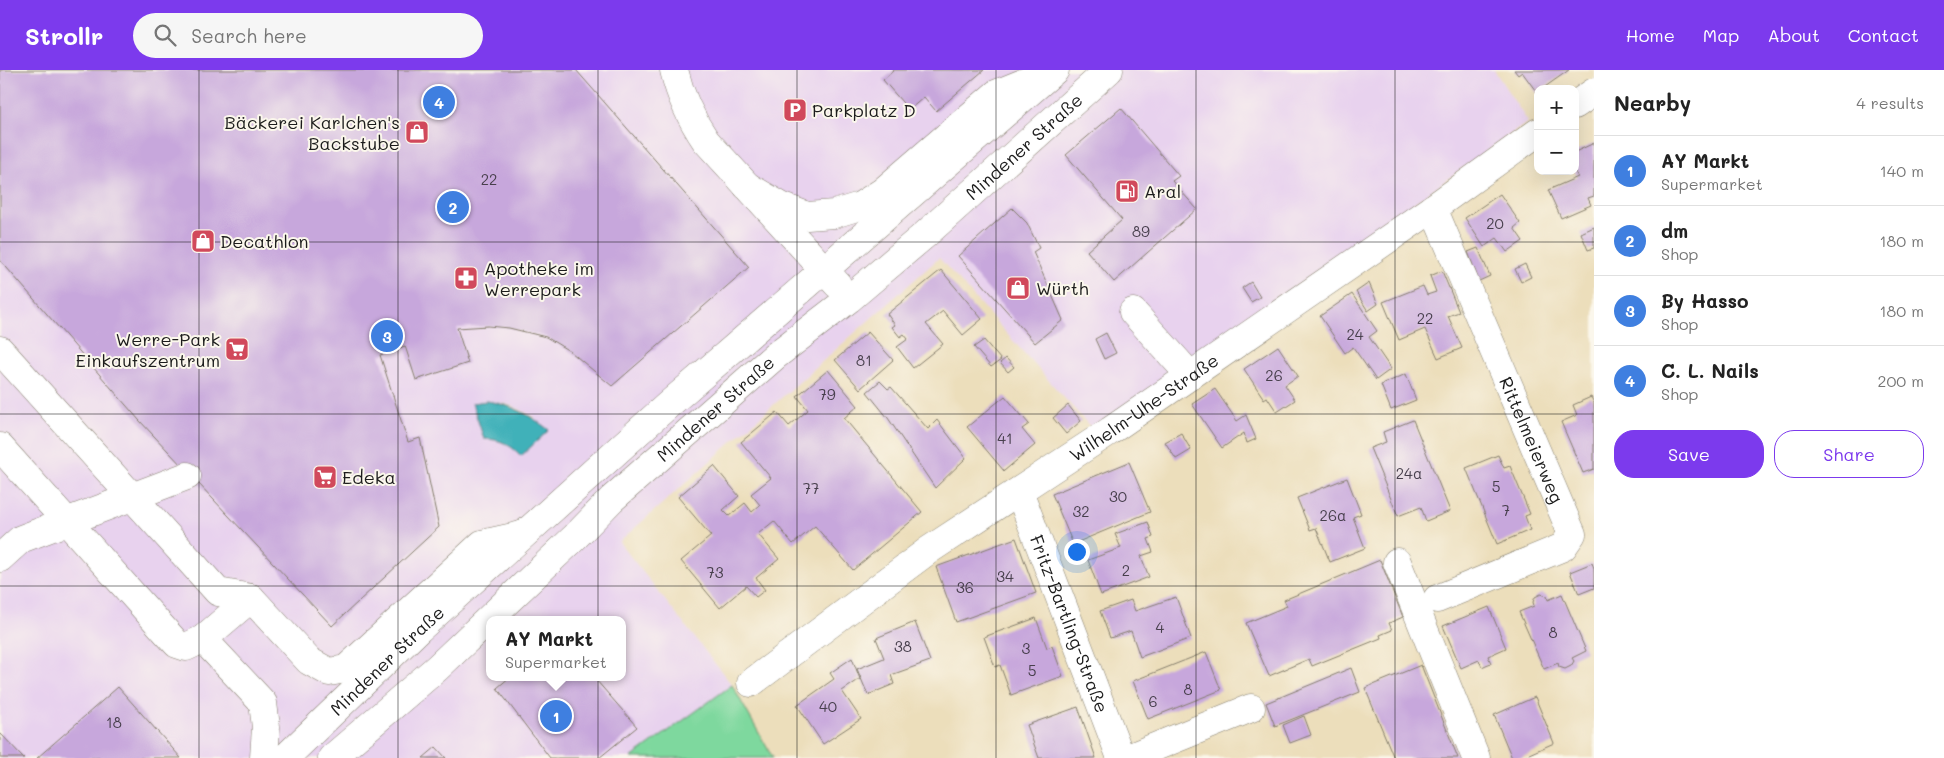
<!DOCTYPE html>
<html lang="en">
<head>
<meta charset="utf-8">
<style>
	:root { --surface:#fff; --page:#f6f6f6; --text:#222; --muted:#767676; --line:#e0e0e0; --accent:#7c3aed }
	body { margin:0; font-family:Mali,sans-serif; background:var(--page); color:var(--text) }
	.controls { position:absolute; right:15px; top:15px; display:grid; overflow:hidden; border-radius:10px; box-shadow:0 5px 20px #0002 }
	.controls button { width:45px; height:45px; display:grid; place-items:center; padding:0; border:0; border-bottom:1px solid var(--line); background:var(--surface); color:var(--text); font:25px sans-serif }
	.you { position:absolute; left:1076px; top:481px; width:18px; height:18px; margin:-12px; border:4px solid #fff; border-radius:50%; background:#1a73e8; box-shadow:0 0 0 8px #1a73e833 }
	.badge { display:grid; place-items:center; width:32px; height:32px; border-radius:50%; background:var(--accent); color:#fff; font-size:16px; font-weight:700 }
	.pin { position:absolute; translate:-50% -50%; border:2px solid #fff; box-shadow:0 1px 5px #0006 }
	.popup { position:absolute; left:486px; top:546px; width:140px; height:65px; box-sizing:border-box; display:grid; place-content:center; border-radius:10px; background:var(--surface); filter:drop-shadow(0 1px 4px #0005); font-size:16px; white-space:nowrap; color:var(--muted) }
	.popup b { font-size:19px; color:var(--text) }
	.popup::after { content:''; position:absolute; left:50%; top:100%; margin-left:-10px; border:10px solid transparent; border-top-color:var(--surface) }
	.list { margin:0; padding:0; list-style:none }
	h2 { display:flex; justify-content:space-between; align-items:center; height:65px; margin:0; padding:0 20px; font-size:21px }
	h2 small { font-size:16px; font-weight:400; color:var(--muted) }
	.list li { display:grid; grid-template-columns:32px 1fr auto; gap:15px; align-items:center; box-sizing:border-box; height:70px; padding:0 20px; border-top:1px solid var(--line) }
	.list b { display:block; font-size:19px; white-space:nowrap }
	.list p { margin:0; font-size:16px; white-space:nowrap; color:var(--muted) }
	.list em { font-size:16px; font-style:normal; color:var(--muted) }
	.actions { display:flex; gap:10px; padding:15px 20px }
	.actions a { flex:1; padding:11px 0; border:1px solid var(--accent); border-radius:20px; text-align:center; font-size:18px; color:var(--accent) }
	.actions .main { background:var(--accent); color:#fff }
	.icon { flex:none; width:28px; height:28px; fill:none; stroke:currentColor; stroke-width:2; stroke-linecap:round; stroke-linejoin:round }
	.map { position:relative; flex:none; width:1594px; height:688px; overflow:hidden }
	header { display:flex; align-items:center; gap:30px; box-sizing:border-box; height:70px; padding:0 25px; background:var(--accent); color:#fff }
	header strong { font-size:24px }
	nav { display:flex; gap:28px; margin-inline-start:auto; font-size:18px }
	.search { width:350px; height:45px; background:var(--page); display:flex; align-items:center; gap:12px; box-sizing:border-box; padding:0 18px; border-radius:28px; color:var(--muted); font-size:19px }
	main { display:flex }
	aside { flex:1; background:var(--surface) }
	.map>svg:first-child { display:block }
	.built { fill:#e8d2ee; fill-rule:evenodd }
	.green { fill:#7ed89e; stroke:#4d7a5d }
	.water { fill:#40b1b9; stroke:#2e666a }
	.building { fill:#c7a7dc }
	.lines { fill:none; stroke-linecap:round; stroke-linejoin:round }
	.minor-casing { stroke:#847d6c; stroke-width:29 }
	.minor { stroke:#fff; stroke-width:28 }
	.grid { fill:none; stroke:#1c1c1c; stroke-width:1; stroke-opacity:0.55 }
	.labels { text-anchor:middle; dominant-baseline:central; stroke-width:4; stroke-linejoin:round; paint-order:stroke }
	.number-label { font-size:15px; fill:#473f4c }
	.poi-label { font-size:18px; fill:#1c1c1c; stroke:#fbf7ec; text-anchor:start }
	.street-label { font-size:18px; fill:#1c1c1c; stroke:#fbf7ec }
</style>
</head>
<body>
<header>
<strong>Strollr</strong>
<div class="search"><svg class="icon" aria-label="search" viewBox="0 0 24 24"><circle cx="10" cy="10" r="6"/><path d="M15 15l6 6"/></svg>Search here</div>
<nav><a>Home</a><a>Map</a><a>About</a><a>Contact</a></nav>
</header>
<main>
<div class="map">
<svg width="1594" height="688" viewBox="0 0 1594 688">
	<rect width="100%" height="100%" fill="#fbf7ec"/>
	<filter id="ink" filterUnits="userSpaceOnUse"><feTurbulence type="fractalNoise" baseFrequency=".02" numOctaves="2"/><feDisplacementMap in="SourceGraphic" scale="10" xChannelSelector="R" yChannelSelector="G"/><feConvolveMatrix kernelMatrix="1 2 1 2 8 2 1 2 1" color-interpolation-filters="sRGB"/></filter>
	<filter id="wash" filterUnits="userSpaceOnUse"><feTurbulence type="fractalNoise" baseFrequency=".0096" numOctaves="4" result="noise"/><feDisplacementMap in="SourceGraphic" scale="20" xChannelSelector="R" yChannelSelector="G"/><feGaussianBlur stdDeviation="1.12" result="paint"/><feColorMatrix in="noise" values="0 0 0 0 0 0 0 0 0 0 0 0 0 0 0 0 0 1.4 0 .05"/><feComposite in="paint" operator="in"/></filter>
	<g filter="url(#wash)">
		<rect width="100%" height="100%" fill="#ecdebb"/>
		<!-- built -->
		<path class="built" d="M0 0H1494L1528 52 1094 361 939 188 619 472 732 615 631 688H0ZM487 331 506 334 521 340 535 348 521 386 514 378 496 369 473 334ZM490 550H622V607H490Z"/>
		<!-- green -->
		<path class="green" d="M732 615 773 688H631Z"/>
		<!-- water -->
		<path class="water" d="M487 331C512 335 529 344 549 360L521 386C510 374 500 369 484 369L472 333Z"/>
		<g id="blocks">
			<!-- building -->
			<path class="building" d="M0 0H576L749 197 612 316 571 282 546 267 509 258 488 256 457 258 468 293 416 310 405 276 380 285 408 372 420 368 439 457 332 556 139 350 0 190Z
				M894 0H984L936 41 924 27 909 40 883 10Z
				M1514 0H1569L1542 19H1538V24L1522 2 1518 5Z
				M1121 38 1179 106 1172 111 1197 139 1114 212 1087 181 1122 150 1066 85Z
				M1594 73V126L1588 128 1591 135 1561 148 1548 120 1578 107 1575 102V82Z
				M1500 124 1520 153 1514 158 1523 171 1507 182 1497 168 1484 177 1465 148Z
				M1012 138 1027 153 1039 178 1033 182 1063 250 1035 273 958 186Z
				M1594 157V178L1588 180 1581 163Z
				M1478 178 1490 206 1479 211 1468 182Z
				M1525 194 1531 207 1521 212 1515 199Z
				M941 200 982 249 963 265 943 241 926 254 943 274 913 298 897 277 908 269 904 264 900 267 892 257 895 255 887 244Z
				M1442 201 1459 242 1448 246 1462 278 1438 288 1425 259 1399 270 1383 232 1423 216 1427 225 1436 222 1430 206Z
				M1251 212 1260 227 1251 232 1242 218Z
				M1369 213 1378 234 1368 241 1356 222Z
				M1352 224 1377 261 1369 267 1391 299 1376 310 1353 277 1345 283 1320 246Z
				M868 262 893 290 860 319 835 290Z
				M1106 263 1116 283 1104 289 1095 269Z
				M984 270 1001 290 991 297 974 277Z
				M1278 276 1298 306 1285 315 1295 330 1277 342 1267 327 1264 329 1244 299Z
				M1006 288 1014 297 1008 302 1000 293Z
				M828 300 858 336 844 348 922 442 853 500 815 456 793 474 774 451 758 464 779 489 756 508 765 520 756 527 746 516 720 538 681 491 711 466 678 427 714 396 739 426 723 440 729 446 745 433 752 442 760 435 751 424 771 408 741 372 777 342 789 356 808 340 797 326Z
				M1406 304 1416 330 1391 340 1381 315Z
				M880 311 888 319 891 317 928 359 937 350 966 388 935 418 888 348 867 322Z
				M1215 319 1237 351 1246 345 1256 369 1247 373 1244 363 1222 378 1192 334Z
				M1005 326 1029 354 1022 359 1035 375 1004 401 967 357Z
				M1591 327 1594 333V399L1583 403 1561 352 1577 345 1573 335Z
				M1068 335 1081 351 1066 364 1053 348Z
				M1413 350 1450 441 1426 451 1421 437 1398 446 1370 378 1386 372 1383 362Z
				M1181 363 1191 380 1176 389 1165 372Z
				M1498 385 1504 398 1510 396 1530 444 1525 446 1530 460 1497 474 1466 398Z
				M1129 392 1150 442 1073 474 1052 424Z
				M1347 408 1361 444 1353 447 1365 478 1330 492 1316 458 1310 460 1297 428Z
				M1148 452 1153 467 1148 469 1153 482 1141 486 1149 507 1101 525 1088 490 1121 478 1115 464Z
				M1016 468 1036 523 956 552 936 497Z
				M1380 490 1403 547 1389 553 1392 560 1380 565 1381 568 1312 596 1309 589 1269 606 1246 553 1287 536 1284 530Z
				M1592 493 1594 498V518L1579 524 1570 502Z
				M1541 524 1547 526 1548 530 1562 524 1586 581 1572 588 1574 591 1571 596 1565 599 1559 597 1558 593 1544 599 1519 542 1534 536 1533 532 1535 527Z
				M1176 527 1191 568 1140 587 1131 561 1110 568 1100 541 1131 530 1135 541Z
				M1489 537 1506 578 1488 586 1491 593 1486 595 1482 597 1479 590 1461 598 1443 556Z
				M1036 548 1047 578 1052 576 1063 606 1011 625 1000 595 995 597 984 567Z
				M915 552 930 591 891 605 894 614 868 625 857 599 884 588 876 568Z
				M1206 582 1221 620 1148 649 1133 611Z
				M852 588 860 609 842 621 861 649 823 674 797 635 834 609 830 603Z
				M1421 595 1458 688H1394L1365 618Z
				M1351 598 1360 622 1275 656 1266 633Z
				M510 607H599L596 610 637 657 599 688H550L497 618Z
				M118 617 181 688H37Z
				M1535 627 1554 673 1520 688H1512L1494 645Z
				M1078 637 1096 688H1039L1027 655Z
				M1304 646 1311 665 1290 673 1283 655Z
				M0 663 24 688H0Z
				M436 677 446 688H423Z"/>
		</g>
	</g>
	<g filter="url(#ink)">
		<use href="#blocks" fill-opacity="0" stroke="#847d6c" stroke-width="1"/>
		<g class="lines">
			<!-- minor casing -->
			<g class="minor-casing">
				<g id="minor">
					<path d="M674 0C680 26 691 49 706 71L837 214"/>
					<path d="M1575 35 1594 22"/>
					<path d="M747 116 781 136 807 146 834 144 860 136 882 122 996 24 1035 8"/>
					<path id="s1" d="M1433 138 1572 464 1563 477 1437 529"/>
					<path d="M1133 242 1189 304"/>
					<path d="M0 280 218 522 251 528 309 591 329 602 346 599 482 474 522 465"/>
					<path d="M0 377 177 574 186 577 203 569 251 528"/>
					<path id="s2" d="M1019 421 1121 688"/>
					<path d="M0 488 21 469 187 406"/>
					<path d="M1397 492 1476 688"/>
					<path d="M203 569 263 633 266 657 264 688"/>
					<path id="s3" d="M751 613 929 480 1110 361 1433 138 1538 62"/>
					<path id="s4" d="M285 688 419 559 668 335 1055 0"/>
					<path id="s5" d="M332 688 437 598 574 468 612 429 775 286 849 229 927 163 1109 0"/>
					<path d="M1128 688 1251 638"/>
				</g>
			</g>
			<!-- minor -->
			<use href="#minor" class="minor"/>
		</g>
	</g>
	<!-- grid -->
	<path class="grid" d="M199 0V688M398 0V688M598 0V688M797 0V688M996 0V688M1196 0V688M1395 0V688M0 172H1594M0 344H1594M0 516H1594"/>
	<!-- icons -->
	<defs>
		<g id="parking-square" transform="scale(1.25)"><rect x="-9" y="-9" width="18" height="18" rx="4" fill="#d1495b" stroke="#fbf7ec"/><path d="M-3.5-5.5H1a3.5 3.5 0 0 1 0 7H-1V5.5H-3.5ZM-1-3.4V-.6H.8a1.4 1.4 0 0 0 0-2.8Z" fill="#fff"/></g>
		<g id="shop-square" transform="scale(1.25)"><rect x="-9" y="-9" width="18" height="18" rx="4" fill="#d1495b" stroke="#fbf7ec"/><path d="M-5-2.5h2.3a2.7 3.5 0 0 1 5.4 0H5L5.5 6h-11ZM-1.5-2.5h3a1.5 2.3 0 0 0-3 0Z" fill="#fff"/></g>
		<g id="fuel-square" transform="scale(1.25)"><rect x="-9" y="-9" width="18" height="18" rx="4" fill="#d1495b" stroke="#fbf7ec"/><path d="M-5.5-6h7V0h2V4h1.3V-2.5L3-4.5l.8-.8L6-3V5H2.5V1h-1V6h-7ZM-4.2-4.7v3.2H.2V-4.7Z" fill="#fff"/></g>
		<g id="pharmacy-square" transform="scale(1.25)"><rect x="-9" y="-9" width="18" height="18" rx="4" fill="#d1495b" stroke="#fbf7ec"/><path d="M-2-6h4v4h4v4h-4v4h-4v-4h-4v-4h4Z" fill="#fff"/></g>
		<g id="supermarket-square" transform="scale(1.25)"><rect x="-9" y="-9" width="18" height="18" rx="4" fill="#d1495b" stroke="#fbf7ec"/><path d="M-6-5.5h2.5l.6 2H6L4.5 2H-2.5L-4.4-4H-6ZM-1.5 3.2a1.3 1.3 0 1 0 .1 0ZM3 3.2a1.3 1.3 0 1 0 .1 0Z" fill="#fff"/></g>
	</defs>
	<g fill-rule="evenodd">
		<use href="#parking-square" x="795" y="40"/>
		<use href="#shop-square" x="417" y="62"/>
		<use href="#fuel-square" x="1127" y="121"/>
		<use href="#shop-square" x="203" y="171"/>
		<use href="#pharmacy-square" x="466" y="208"/>
		<use href="#shop-square" x="1018" y="218"/>
		<use href="#supermarket-square" x="237" y="279"/>
		<use href="#supermarket-square" x="325" y="407"/>
	</g>
	<g class="labels">
		<!-- number labels -->
		<g class="number-label">
			<text x="489" y="109">22</text>
			<text x="1495" y="153">20</text>
			<text x="1141" y="161">89</text>
			<text x="1425" y="248">22</text>
			<text x="1355" y="264">24</text>
			<text x="864" y="290">81</text>
			<text x="1274" y="305">26</text>
			<text x="827" y="324">79</text>
			<text x="1005" y="368">41</text>
			<text x="1409" y="403">24a</text>
			<text x="1496" y="416">5</text>
			<text x="811" y="418">77</text>
			<text x="1118" y="426">30</text>
			<text x="1506" y="440">7</text>
			<text x="1081" y="441">32</text>
			<text x="1333" y="445">26a</text>
			<text x="1126" y="500">2</text>
			<text x="715" y="502">73</text>
			<text x="1005" y="506">34</text>
			<text x="965" y="517">36</text>
			<text x="1160" y="557">4</text>
			<text x="1553" y="562">8</text>
			<text x="903" y="576">38</text>
			<text x="1026" y="578">3</text>
			<text x="1032" y="600">5</text>
			<text x="1188" y="619">8</text>
			<text x="1153" y="631">6</text>
			<text x="828" y="636">40</text>
			<text x="114" y="652">18</text>
		</g>
		<!-- poi labels -->
		<g class="poi-label">
			<text x="812" y="40">Parkplatz D</text>
			<text x="400" y="52" text-anchor="end">Bäckerei Karlchen's<tspan x="400" dy="21">Backstube</tspan></text>
			<text x="1144" y="121">Aral</text>
			<text x="220" y="171">Decathlon</text>
			<text x="484" y="198">Apotheke im<tspan x="484" dy="21">Werrepark</tspan></text>
			<text x="1036" y="218">Würth</text>
			<text x="220" y="269" text-anchor="end">Werre-Park<tspan x="220" dy="21">Einkaufszentrum</tspan></text>
			<text x="342" y="407">Edeka</text>
		</g>
		<!-- street labels -->
		<g class="street-label">
			<text stroke="none"><textPath href="#s5" startOffset="924">Mindener Straße</textPath></text>
			<text stroke="none"><textPath href="#s3" startOffset="480">Wilhelm-Uhe-Straße</textPath></text>
			<text stroke="none"><textPath href="#s5" startOffset="519">Mindener Straße</textPath></text>
			<text stroke="none"><textPath href="#s1" startOffset="252">Rittelmeierweg</textPath></text>
			<text stroke="none"><textPath href="#s2" startOffset="142">Fritz-Bartling-Straße</textPath></text>
			<text stroke="none"><textPath href="#s4" startOffset="141">Mindener Straße</textPath></text>
		</g>
	</g>
</svg>
<div class="controls">
<button>+</button>
<button>−</button>
</div>
<div class="you"></div>
<div class="pin badge" style="left:556px;top:646px;background:#3f7fe0">1</div>
<div class="popup"><b>AY Markt</b>Supermarket</div>
<div class="pin badge" style="left:453px;top:137px;background:#3f7fe0">2</div>
<div class="pin badge" style="left:387px;top:266px;background:#3f7fe0">3</div>
<div class="pin badge" style="left:439px;top:32px;background:#3f7fe0">4</div>
</div>
<aside>
<h2>Nearby<small>4 results</small></h2>
<ul class="list">
<li><span class="badge" style="background:#3f7fe0">1</span><div><b>AY Markt</b><p>Supermarket</p></div><em>140 m</em></li>
<li><span class="badge" style="background:#3f7fe0">2</span><div><b>dm</b><p>Shop</p></div><em>180 m</em></li>
<li><span class="badge" style="background:#3f7fe0">3</span><div><b>By Hasso</b><p>Shop</p></div><em>180 m</em></li>
<li><span class="badge" style="background:#3f7fe0">4</span><div><b>C. L. Nails</b><p>Shop</p></div><em>200 m</em></li>
</ul>
<div class="actions"><a class="main">Save</a><a>Share</a></div>
</aside>
</main>
</body>
</html>
